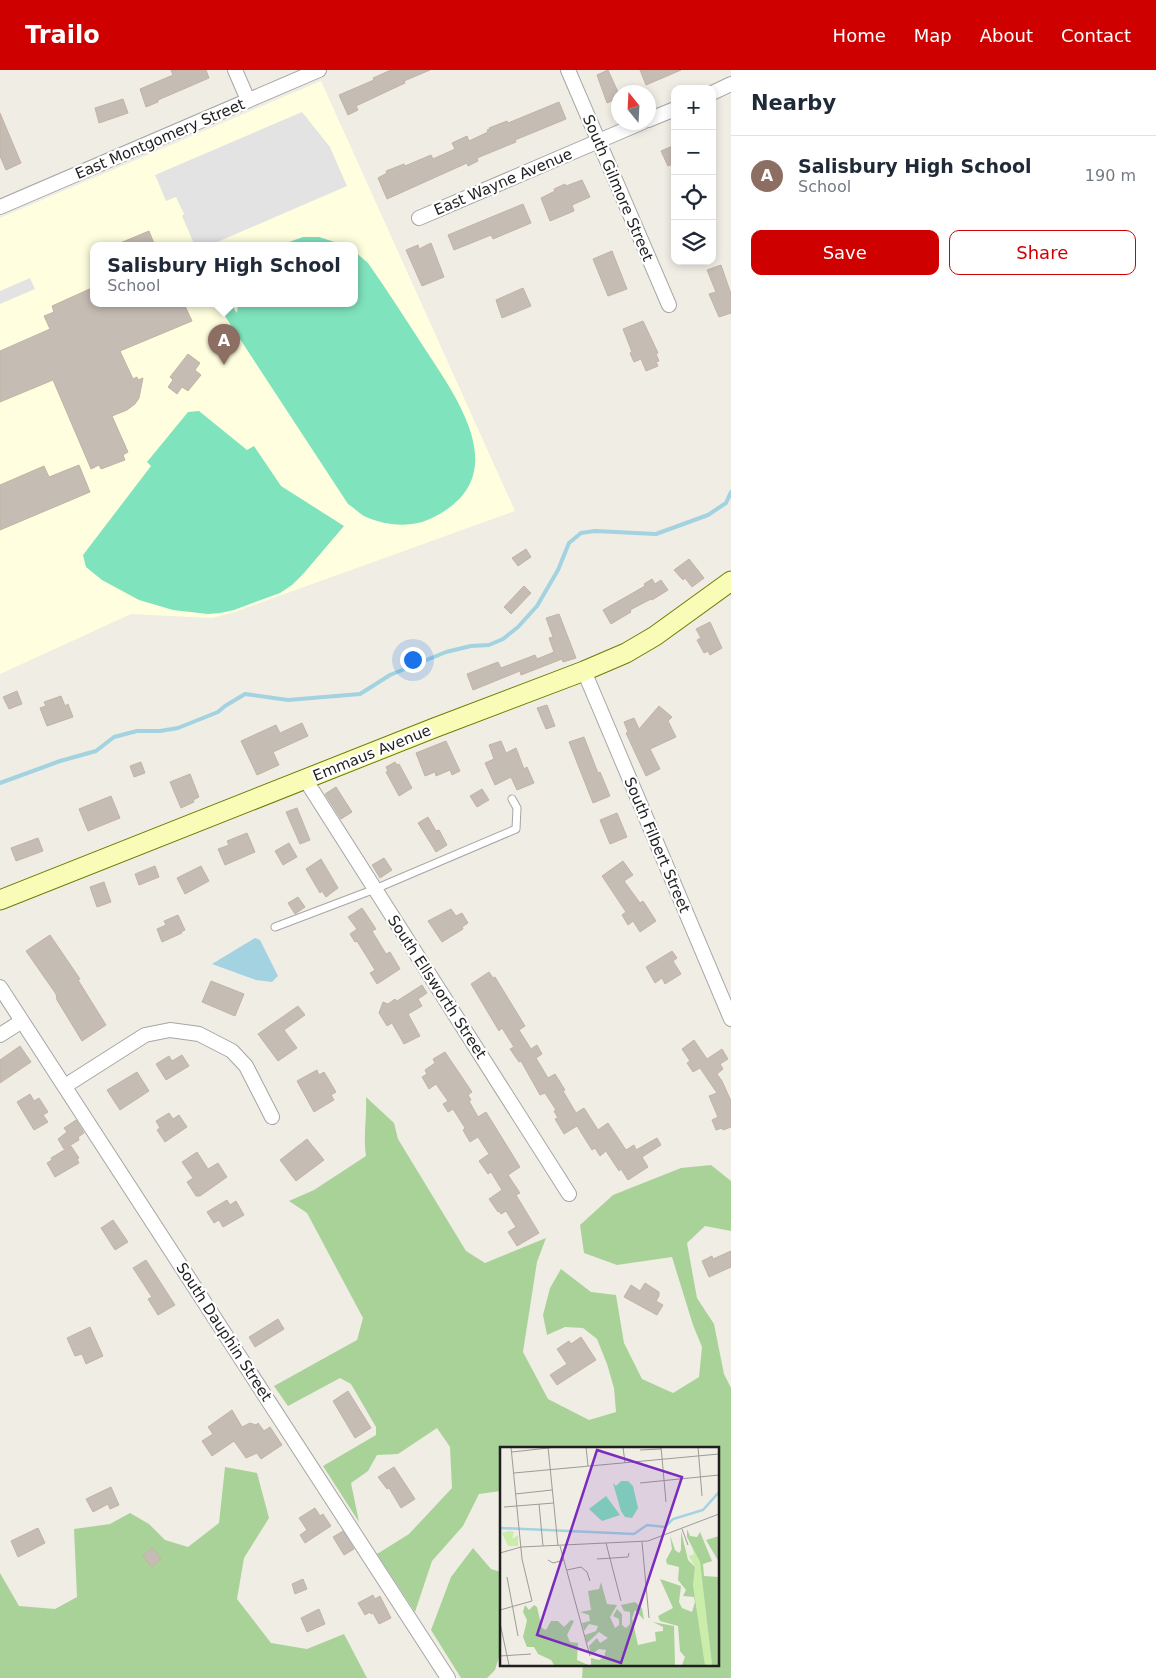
<!DOCTYPE html>
<html lang="en">
<head>
<meta charset="utf-8">
<style>
	:root { --surface:#fff; --page:#f6f6f7; --text:#1f2937; --muted:#747a83; --line:#e0e1e3; --accent:#ce0100 }
	body { margin:0; font-family:"DejaVu Sans",sans-serif; background:var(--page); color:var(--text) }
	.controls { position:absolute; right:15px; top:15px; display:grid; overflow:hidden; border-radius:10px; box-shadow:0 2px 8px #0003 }
	.controls button { width:45px; height:45px; display:grid; place-items:center; padding:0; border:0; border-bottom:1px solid var(--line); background:var(--surface); color:var(--text); font:25px sans-serif }
	.compass { position:absolute; left:611px; top:15px; width:45px; height:45px; border-radius:50%; background:var(--surface); box-shadow:0 2px 8px #0003; rotate:342deg }
	.you { position:absolute; left:412px; top:589px; width:18px; height:18px; margin:-12px; border:4px solid #fff; border-radius:50%; background:#1a73e8; box-shadow:0 0 0 8px #1a73e833 }
	.badge { display:grid; place-items:center; width:32px; height:32px; border-radius:50%; background:var(--accent); color:#fff; font-size:16px; font-weight:700 }
	.pin { position:absolute; translate:-50% -41px; filter:drop-shadow(0 1px 2px #0008) }
	.pin::after { content:''; position:absolute; top:26px; width:18px; height:15px; background:inherit; clip-path:polygon(0 0,100% 0,50% 100%) }
	.popup { position:absolute; left:90px; top:172px; width:268px; height:65px; box-sizing:border-box; display:grid; place-content:center; border-radius:10px; background:var(--surface); filter:drop-shadow(0 1px 4px #0005); font-size:16px; white-space:nowrap; color:var(--muted) }
	.popup b { font-size:19px; color:var(--text) }
	.popup::after { content:''; position:absolute; left:50%; top:100%; margin-left:-10px; border:10px solid transparent; border-top-color:var(--surface) }
	.list { margin:0; padding:0; list-style:none }
	h2 { display:flex; justify-content:space-between; align-items:center; height:65px; margin:0; padding:0 20px; font-size:21px }
	h2 small { font-size:16px; font-weight:400; color:var(--muted) }
	.list li { display:grid; grid-template-columns:32px 1fr auto; gap:15px; align-items:center; box-sizing:border-box; height:80px; padding:0 20px; border-top:1px solid var(--line) }
	.list b { display:block; font-size:19px; white-space:nowrap }
	.list p { margin:0; font-size:16px; white-space:nowrap; color:var(--muted) }
	.list em { font-size:16px; font-style:normal; color:var(--muted) }
	.actions { display:flex; gap:10px; padding:15px 20px }
	.actions a { flex:1; padding:11px 0; border:1px solid var(--accent); border-radius:10px; text-align:center; font-size:18px; color:var(--accent) }
	.actions .main { background:var(--accent); color:#fff }
	.icon { flex:none; width:28px; height:28px; fill:none; stroke:currentColor; stroke-width:2; stroke-linecap:round; stroke-linejoin:round }
	.map { position:relative; flex:none; width:731px; height:1608px; overflow:hidden }
	header { display:flex; align-items:center; gap:30px; box-sizing:border-box; height:70px; padding:0 25px; background:var(--accent); color:#fff }
	header strong { font-size:24px }
	nav { display:flex; gap:28px; margin-inline-start:auto; font-size:18px }
	main { display:flex }
	aside { flex:1; background:var(--surface) }
	.map>svg:first-child { display:block }
	.education { fill:#ffffdf; fill-rule:evenodd }
	.forest { fill:#a9d298 }
	.pitch { fill:#7fe3bd }
	.parking { fill:#e3e3e3 }
	.water { fill:#a3d2e0 }
	.lines { fill:none; stroke-linecap:round; stroke-linejoin:round }
	.stream { stroke:#a3d2e0; stroke-width:4 }
	.building { fill:#c5bcb4; stroke:#c3b3a6 }
	.lane-casing { stroke:#a6a6a6; stroke-width:9 }
	.street-casing { stroke:#a6a6a6; stroke-width:16 }
	.secondary-casing { stroke:#6e7c00; stroke-width:21 }
	.lane { stroke:#fff; stroke-width:7 }
	.street { stroke:#fff; stroke-width:14 }
	.secondary { stroke:#f9fcb7; stroke-width:19 }
	.labels { text-anchor:middle; dominant-baseline:central; stroke-width:4.5; stroke-linejoin:round; paint-order:stroke }
	.street-label { font-size:15px; fill:#1f1f1f; stroke:#fff }
	.inset-river { fill:none; stroke:#a3d2e0; stroke-width:2.5 }
	.inset-road { fill:none; stroke:#9c9b96; stroke-width:1 }
	.view { fill:#7b2cbf; fill-opacity:0.15; stroke:#7b2cbf; stroke-width:2.5 }
	.inset-edge { fill:none; stroke:#1f1f1f; stroke-width:2.5 }
</style>
</head>
<body>
<header>
<strong>Trailo</strong>
<nav><a>Home</a><a>Map</a><a>About</a><a>Contact</a></nav>
</header>
<main>
<div class="map">
<svg width="731" height="1608" viewBox="0 0 731 1608">
	<rect width="100%" height="100%" fill="#f0ede5"/>
	<!-- education -->
	<path class="education" d="M321 11 515 441 232 543 211 548 131 544 0 604V148ZM94 176H354V234H94Z"/>
	<!-- forest -->
	<path class="forest" d="M366 1027 394 1053 398 1069 466 1181 485 1193 546 1168 537 1192 523 1282 548 1329 589 1350 616 1342 614 1318 607 1294 597 1269 583 1258 565 1257 547 1265 543 1245 550 1218 561 1199 591 1222 616 1225 624 1273 642 1309 673 1323 699 1307 702 1277 693 1255 672 1187 617 1195 584 1183 580 1155 613 1125 681 1098 711 1095 731 1111V1161L705 1156 687 1173 697 1228 714 1254 724 1304 731 1318V1608H582L583 1594H717V1378H501V1421L479 1424 463 1456 432 1491 415 1542 377 1484 409 1464 452 1418 450 1377 437 1358 398 1384 377 1385 368 1401 351 1413 359 1452 323 1396 376 1365V1357L351 1314 340 1308 288 1336 274 1316 357 1270 363 1248 307 1143 289 1131 314 1120 366 1086C363 1066 367 1047 366 1027Z
		M225 1397 257 1403 269 1448 244 1488 237 1529 271 1573 307 1579 344 1564 367 1608H0V1503L19 1536 55 1539 77 1527 74 1459 110 1454 130 1443 149 1454 165 1470 188 1477 219 1453Z
		M473 1478 491 1499 501 1502V1581L495 1600 487 1608H461L431 1560 451 1507Z"/>
	<!-- pitch -->
	<path class="pitch" d="M303 167H319L347 176H278Z
		M354 181 368 193C388 221 406 250 425 279 459 331 515 408 432 448 412 458 387 456 366 447 360 444 354 438 348 434L217 234H231L237 243 238 234H354Z
		M199 341 247 380 254 376 281 416 344 456 304 503 292 515 280 523 234 540 220 543 208 544 173 540 139 530 102 510 86 497 83 485 151 396 147 392 188 342Z"/>
	<!-- parking -->
	<path class="parking" d="M302 42 330 77 347 116 208 176H195L182 146 184 144 176 127 166 131 155 105Z
		M30 208 35 219 0 234V221Z"/>
	<!-- water -->
	<path class="water" d="M255 868 260 870 278 906 272 912 256 910 212 894Z"/>
	<g class="lines">
		<!-- stream -->
		<path class="stream" d="M0 713 60 691 96 681 114 667 137 661H160L178 658 218 642 225 636 245 624 288 630 360 624 390 605 446 582 471 576 489 575 503 569 518 557 537 536 558 500 569 473 581 463 595 461 656 464 708 445 726 433 731 422"/>
	</g>
	<!-- building -->
	<path class="building" d="M171 0H206L209 8 158 30V32L146 37 140 19 173 5Z
		M391 0H430L404 11 405 13 356 36 358 40 348 45 339 25 374 10 373 8Z
		M608 0 618 22V28L607 33 597 5Z
		M640 0H681L646 15Z
		M123 29 128 43 99 53 95 38Z
		M559 32 566 49 515 70 516 72 477 88 478 91 468 96 467 93 387 129 378 108 387 103 386 101 404 94 405 96 431 85 433 89 455 79 452 73 467 66 469 71 488 62 487 60 490 59 489 58 507 51 508 53Z
		M0 43 21 93 6 100 0 86Z
		M675 75V93L668 96 661 81Z
		M582 110 590 127 572 135 574 141 550 151 541 128 555 121 554 119 565 114 566 116Z
		M523 134 531 153 493 169 491 165 454 180 448 165Z
		M149 161 155 176H113Z
		M431 173 444 207 422 216 406 180 418 175 419 179Z
		M612 181 627 219 608 226 593 189Z
		M721 195 731 224V243L719 247 709 224 716 222 707 200Z
		M94 217V234H184L192 251 120 281 133 309 137 307 138 310 143 308 139 328 135 334 127 340 112 346 128 382 123 385 125 390 101 399 99 395 91 399 53 310 0 332V281L50 259 44 246 54 242 52 236Z
		M523 218 531 236 502 248 496 230Z
		M643 251 658 283 656 284 659 291 656 292 658 296 646 301 641 289 634 292 630 283 632 282 623 259Z
		M188 284 200 293 195 300 201 305 188 321 182 317 177 324 168 317 173 310 170 307Z
		M79 395 90 422 0 460V415L44 396 49 407Z
		M526 479 531 487 518 496 512 488Z
		M689 489 704 508 692 517 685 508 683 510 674 500Z
		M652 509 655 514 661 510 668 520 652 530 651 529 630 540 631 542 611 554 603 540 645 516 644 514Z
		M524 516 531 523 511 544 504 537Z
		M559 544 576 588 563 592 562 589 521 605 520 601 473 620 467 604 498 592 501 598 535 585 537 589 554 582 549 568 553 567 546 548Z
		M710 552 722 578 710 585 708 581 704 583 697 570 701 568 696 559Z
		M17 621 22 634 9 639 3 627Z
		M61 626 65 636 68 634 73 647 47 656 40 638 46 636 44 632Z
		M547 635 555 656 546 659 537 638Z
		M659 636 672 647 668 651 676 667 650 679 660 699 646 706 626 663 628 662 624 652 634 648 639 659Z
		M302 653 308 666 273 682 279 695 257 705 241 671 276 655 280 663Z
		M584 667 598 703 600 702 610 726 593 733 569 672Z
		M446 671 460 701 452 705 450 700 436 706 435 702 425 706 416 683Z
		M501 671 506 683 516 678 524 699 527 697 534 713 517 720 511 707 495 715 485 693 494 689 489 675Z
		M141 692 145 703 134 707 130 696Z
		M395 692 397 695 399 694 412 718 399 726 386 702 388 701 386 697Z
		M190 704 199 727 193 730 194 732 181 738 170 712Z
		M336 717 352 742 341 749 325 724Z
		M482 719 489 730 477 737 470 726Z
		M111 726 120 748 88 761 79 739Z
		M297 738 310 770 300 774 286 742Z
		M617 743 627 767 610 774 600 750Z
		M428 747 436 761 439 760 447 775 436 782 418 753Z
		M247 763 255 782 225 795 218 779 229 775 227 771Z
		M38 768 43 781 16 791 11 778Z
		M289 773 297 787 283 795 275 781Z
		M384 788 392 800 380 808 372 795Z
		M321 789 338 818 326 827 322 821 320 823 306 799Z
		M623 791 633 805 624 811 640 833 643 831 656 851 640 862 633 851 628 855 622 845 626 842 602 806Z
		M155 796 159 807 139 815 135 804Z
		M201 796 209 811 185 824 177 808Z
		M104 812 111 832 97 837 90 817Z
		M298 827 305 837 295 844 288 833Z
		M362 838 376 859 372 861 386 884 390 882 400 899 377 914 370 903 375 900 357 871 355 872 350 864 357 859 348 847Z
		M451 839 456 846 462 843 468 853 462 857 463 859 442 872 428 851Z
		M178 845 185 860 181 862 182 863 162 872 157 859 166 855 164 851Z
		M50 865 80 909 78 910 106 955 82 971 57 930 56 924 26 881Z
		M672 881 677 888 673 891 681 904 665 914 662 908 655 913 646 897Z
		M489 902 493 908 495 907 525 956 519 960 531 979 537 975 542 984 536 988 548 1008 555 1004 565 1020 563 1021 576 1043 584 1038 598 1060 608 1053 626 1080 634 1075 636 1080 657 1068 661 1075 642 1087 648 1097 628 1110 621 1099 619 1101 606 1081 600 1086 595 1078 592 1080 577 1056 564 1064 555 1049 558 1048 554 1041 556 1040 545 1023 540 1025 521 991 519 992 510 979 514 977 502 958 499 961 471 914Z
		M211 911 244 924 235 946 202 932Z
		M422 915 427 923 418 929 422 936 408 944 420 966 404 974 392 953 387 956 379 943 383 932 388 934 395 929 397 931Z
		M298 936 305 945 284 960 297 978 278 991 258 964Z
		M694 970 707 989 722 979 728 989 720 994 723 999 717 1004 722 1011 731 1031V1057L723 1060 722 1058 716 1060 712 1050 718 1047 709 1026 717 1023 700 998 693 1002 687 993 690 991 682 979Z
		M20 976 31 992 0 1013V990Z
		M445 982 472 1022 468 1025 471 1030 469 1031 478 1047 486 1042 520 1097 508 1105 520 1123 516 1125 539 1163 517 1176 508 1162 516 1157 506 1141 501 1144 499 1141 498 1142 489 1129 502 1120 491 1102 488 1104 479 1091 489 1084 478 1067 470 1072 463 1060 465 1058 453 1039 448 1042 443 1034 448 1031 436 1014 429 1019 422 1007 427 1004 425 1000 435 993 433 989Z
		M182 985 189 996 166 1010 156 994 169 986 172 991Z
		M317 1000 319 1005 324 1002 336 1022 331 1025 334 1030 314 1042 297 1011Z
		M137 1002 149 1021 120 1040 107 1020Z
		M30 1024 34 1031 39 1028 48 1042 43 1045 48 1052 34 1060 17 1032Z
		M169 1043 173 1049 179 1045 187 1057 165 1072 157 1060 160 1058 156 1051Z
		M76 1050 84 1063 78 1067 79 1070 64 1079 58 1069 67 1062 64 1058Z
		M307 1069 324 1090 296 1111 280 1090Z
		M71 1076 79 1088 77 1089 79 1093 55 1107 47 1093 52 1090 51 1088Z
		M197 1082 208 1099 218 1093 227 1107 200 1126H196L187 1112 193 1108 182 1092Z
		M227 1130 230 1135 236 1131 244 1145 223 1157 219 1150 214 1153 207 1142Z
		M113 1150 128 1172 115 1180 101 1158Z
		M731 1181V1197L709 1207 702 1191 712 1186 713 1189Z
		M146 1190 175 1235 158 1245 148 1229 152 1227 133 1198Z
		M645 1213 659 1222V1226L656 1231 663 1235 657 1245 624 1227 631 1215 640 1221Z
		M278 1249 284 1259 255 1277 249 1267Z
		M90 1257 103 1286 86 1294 82 1284 75 1286 67 1268Z
		M581 1267 596 1290 557 1315 550 1305 567 1294 557 1279 569 1271 571 1274Z
		M348 1321 371 1358 355 1368 333 1331Z
		M232 1340 242 1357 250 1353 256 1355 258 1353 264 1361 270 1357 282 1375 261 1389 257 1383 246 1388 234 1371 212 1386 202 1371 213 1364 208 1357Z
		M394 1397 415 1429 401 1438 389 1418 387 1419 378 1407Z
		M111 1417 119 1435 110 1439 108 1434 93 1442 86 1429Z
		M315 1438 320 1446 323 1444 331 1456 305 1473 300 1465 307 1460 299 1448Z
		M38 1458 45 1473 18 1487 11 1471Z
		M343 1461 354 1479 344 1485 333 1467Z
		M152 1478 161 1488 152 1497 143 1486Z
		M303 1509 307 1519 295 1524 292 1514Z
		M373 1525 375 1529 380 1526 391 1548 379 1554 373 1543 371 1544 370 1542 365 1545 358 1533Z
		M319 1539 325 1554 307 1562 301 1548Z"/>
	<g class="lines">
		<!-- lane casing -->
		<g class="lane-casing">
			<path id="lane" d="M275 857 375 819 516 759 517 738 512 729"/>
		</g>
		<!-- street casing -->
		<g class="street-casing">
			<path id="street" d="M235 0 248 30
				M568 0 669 235
				M712 23 731 14
				M648 50 675 39
				M0 137 319 0
				M419 148 643 52
				M584 601 731 949
				M305 709 569 1124
				M0 917 448 1608
				M0 965 22 951
				M65 1016 145 965 170 960 199 964 232 981 246 996 272 1047"/>
		</g>
		<!-- secondary casing -->
		<g class="secondary-casing">
			<path id="secondary" d="M0 830 434 658 584 601 626 583 655 566 731 511"/>
		</g>
		<!-- lane -->
		<use href="#lane" class="lane"/>
		<!-- street -->
		<use href="#street" class="street"/>
		<!-- secondary -->
		<use href="#secondary" class="secondary"/>
	</g>
	<g class="labels">
		<!-- street labels -->
		<g class="street-label">
			<text transform="translate(160 69) rotate(-23)">East Montgomery Street</text>
			<text transform="translate(503 112) rotate(-23)">East Wayne Avenue</text>
			<text transform="translate(618 118) rotate(67)">South Gilmore Street</text>
			<text transform="translate(372 683) rotate(-22)">Emmaus Avenue</text>
			<text transform="translate(657 775) rotate(67)">South Filbert Street</text>
			<text transform="translate(437 917) rotate(57)">South Ellsworth Street</text>
			<text transform="translate(224 1262) rotate(57)">South Dauphin Street</text>
		</g>
	</g>
	<!-- overview -->
	<g transform="translate(500 1377)">
		<rect width="219" height="219" fill="#f0ede5"/>
		<path d="M9 84 14 85 12 92 18 88V99H8L2 86ZM191 98 200 115 212 218H205L193 138 195 120 184 101 189 109 194 107Z" fill="#caeda9"/>
		<path d="M187 82 190 89 197 90 200 85 212 114 203 117 204 129 219 130V218H212L200 115 187 90ZM181 84 188 113 195 120 193 138 205 218H182L185 210 180 204 178 179 160 174 158 169 173 161 160 132 181 139 179 155 182 161 192 165 195 155 194 150 183 149 186 143 178 133 179 120 167 117 166 113 172 102 170 88 175 103 179 106 181 103ZM219 89V115L206 93ZM101 135 107 157 117 158 110 170 115 181 119 178V172L113 169 117 162 122 167V178L126 181 130 177V165L124 164 121 158 135 155 142 161 144 173 135 163 132 171 138 198 156 194 155 185 163 184V180L153 175 174 179 175 218H91V211L99 213 104 210 106 203 99 202 91 208 89 199 97 191 100 196 108 191 99 185 87 196 85 188 96 184 98 179 89 177 84 184 82 176 90 174 89 168 80 165 91 163 88 144 99 142ZM25 158 29 163 34 158 37 160 42 181 46 183 51 174H58L64 180 71 173 74 174 67 188 70 195 78 196 77 213 88 218H54L51 213 38 207 34 200H27L23 190 27 173 23 165Z" fill="#a9d298"/>
		<path d="M121 34H128L133 39 138 61 132 71 125 70 121 64 113 36 116 39ZM106 49 120 68 102 74 89 62Z" fill="#7fe3bd"/>
		<path class="inset-river" d="M0 81 134 87 147 78 165 80 173 72 203 63 219 45"/>
		<path class="inset-road" d="M48 0 58 99M86 0 88 19M123 0 125 16M161 0 166 55M198 0 202 49M140 3 161 2M12 5 57 0M14 26 219 7M140 36 219 28M15 47 52 43M39 57 43 99M4 60 54 56M182 82 188 98M142 95 149 171M106 96 121 154M60 99 90 209M0 106 21 100 148 94 219 67M97 112 128 110 129 106M48 113 53 116 64 113M67 123 81 120 87 125 90 134M7 130 18 189M0 163 32 154 22 112 11 0M0 176 9 218M0 209 31 207"/>
		<path class="view" d="M97 3 182 30 121 216 37 188Z"/>
		<rect width="219" height="219" class="inset-edge"/>
	</g>
</svg>
<div class="controls">
<button>+</button>
<button>−</button>
<button><svg class="icon" aria-label="locate" viewBox="0 0 24 24"><circle cx="12" cy="12" r="6"/><path d="M12 2v4M12 18v4M2 12h4M18 12h4"/></svg></button>
<button><svg class="icon" aria-label="layers" viewBox="0 0 24 24"><path d="M12 4l9 5-9 5-9-5zM3 14l9 5 9-5"/></svg></button>
</div>
<svg class="compass" viewBox="-18 -18 36 36"><path d="M0-13l5 13h-10z" fill="#e53935"/><path d="M0 13l5-13h-10z" fill="#747a83"/></svg>
<div class="you"></div>
<div class="pin badge" style="left:224px;top:295px;background:#8d6e63">A</div>
<div class="popup"><b>Salisbury High School</b>School</div>
</div>
<aside>
<h2>Nearby<small></small></h2>
<ul class="list">
<li><span class="badge" style="background:#8d6e63">A</span><div><b>Salisbury High School</b><p>School</p></div><em>190 m</em></li>
</ul>
<div class="actions"><a class="main">Save</a><a>Share</a></div>
</aside>
</main>
</body>
</html>
